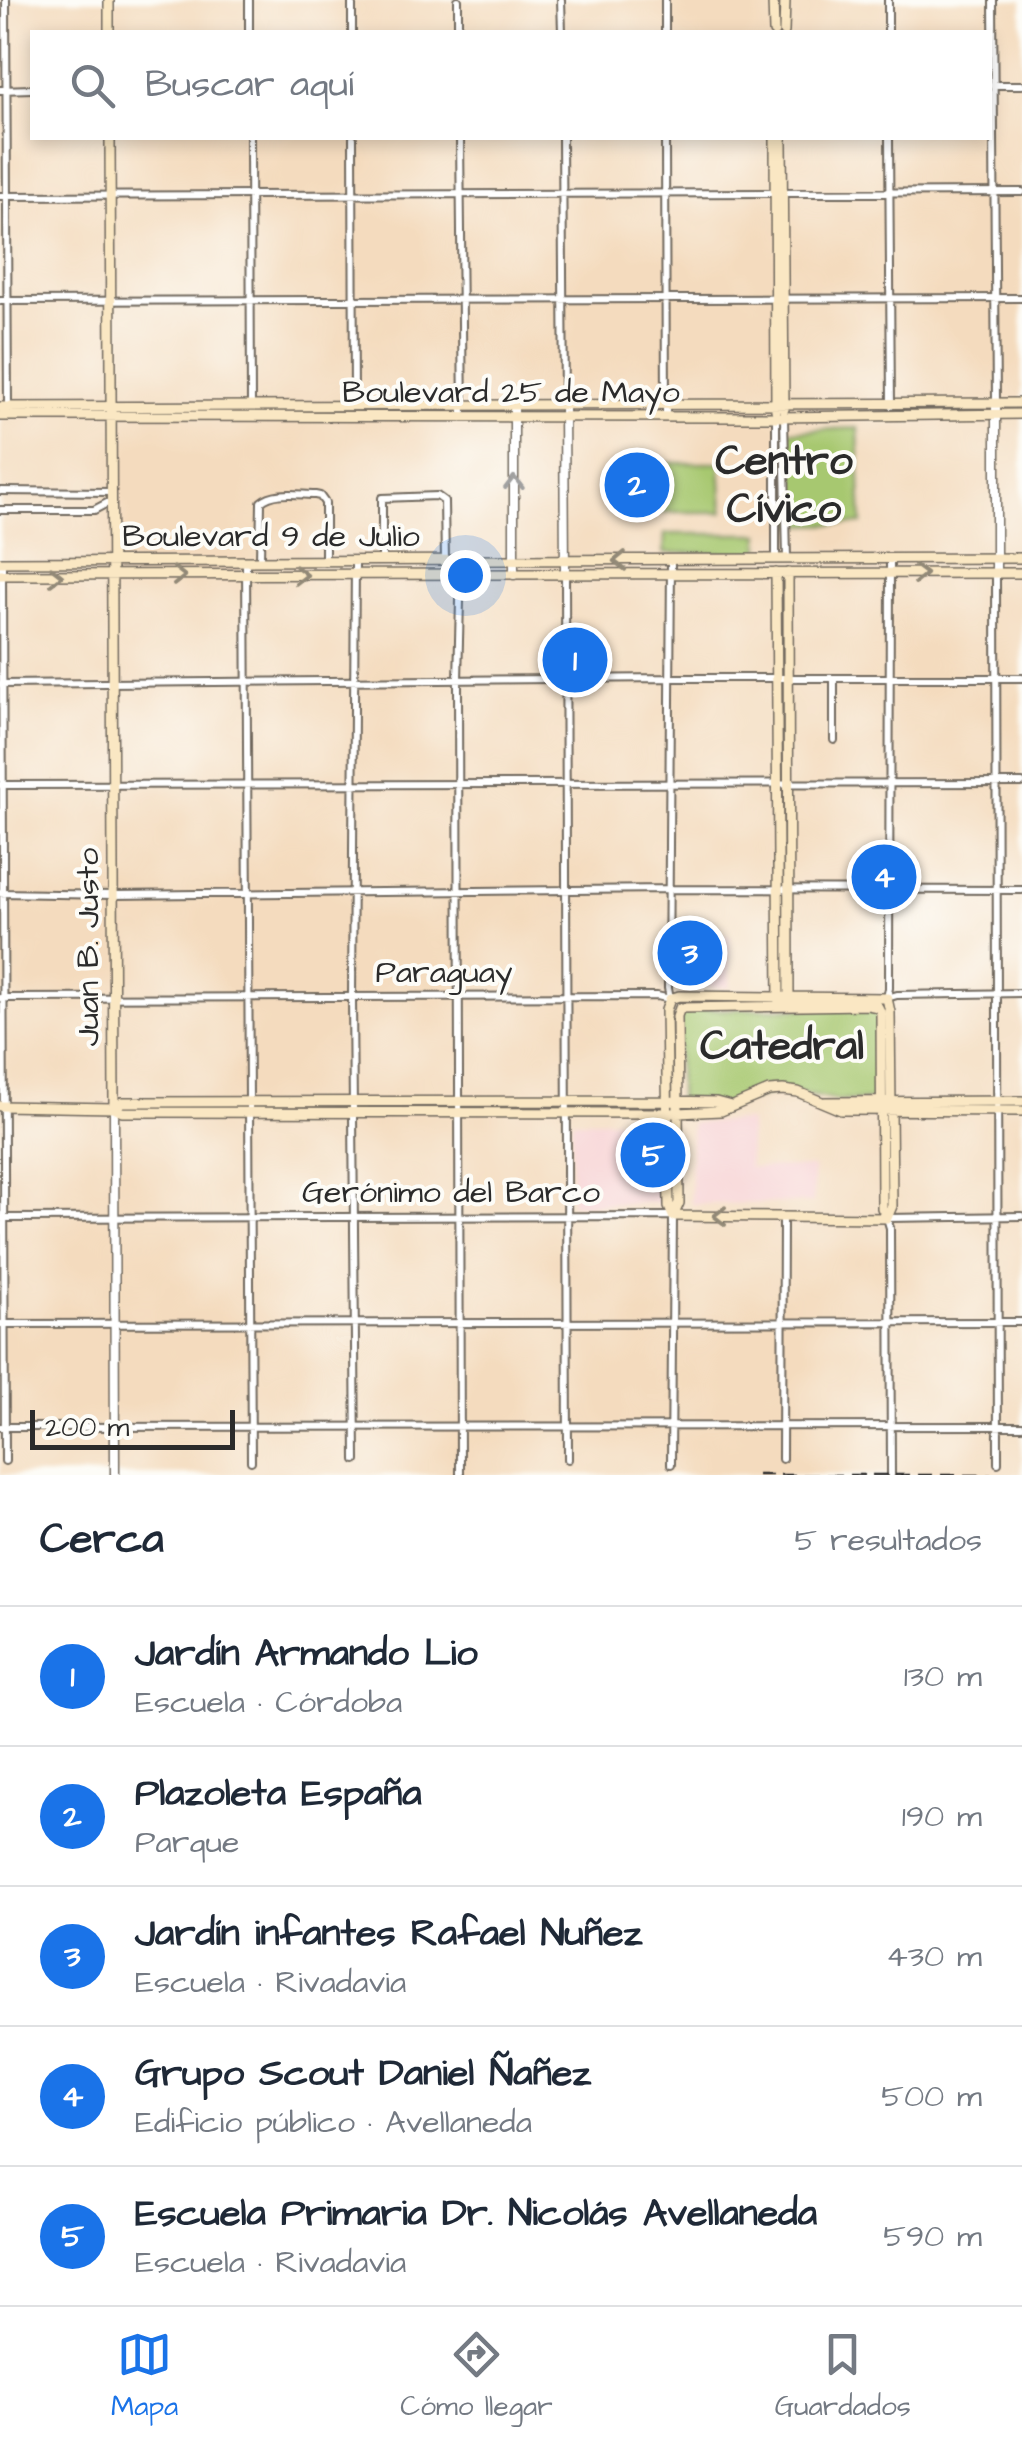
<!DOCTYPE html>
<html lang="es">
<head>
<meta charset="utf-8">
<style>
	:root { --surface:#fff; --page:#f2f2f3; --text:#1f2937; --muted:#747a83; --line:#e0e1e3; --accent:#1a73e8 }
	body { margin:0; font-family:"Architects Daughter",sans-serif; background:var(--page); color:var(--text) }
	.scale { position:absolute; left:30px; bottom:25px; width:205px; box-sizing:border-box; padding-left:10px; border:5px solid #2b2b2b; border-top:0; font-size:28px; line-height:35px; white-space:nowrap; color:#2b2b2b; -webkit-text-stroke:8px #fdfcf7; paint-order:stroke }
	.you { position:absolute; left:465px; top:575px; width:35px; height:35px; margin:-25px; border:8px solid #fff; border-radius:50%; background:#1a73e8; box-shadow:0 0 0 15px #1a73e833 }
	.badge { display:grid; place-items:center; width:65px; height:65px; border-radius:50%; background:var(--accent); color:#fff; font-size:32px; font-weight:700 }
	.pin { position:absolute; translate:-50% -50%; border:5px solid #fff; box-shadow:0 2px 10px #0006 }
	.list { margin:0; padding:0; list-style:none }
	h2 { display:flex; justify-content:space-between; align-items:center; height:130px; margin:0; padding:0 40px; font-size:42px }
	h2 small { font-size:32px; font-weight:400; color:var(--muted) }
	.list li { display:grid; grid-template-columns:65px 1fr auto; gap:30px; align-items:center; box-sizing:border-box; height:140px; padding:0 40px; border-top:2px solid var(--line) }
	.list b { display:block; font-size:38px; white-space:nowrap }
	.list p { margin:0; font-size:32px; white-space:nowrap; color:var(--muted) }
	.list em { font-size:32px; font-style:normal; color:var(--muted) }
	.icon { flex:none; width:55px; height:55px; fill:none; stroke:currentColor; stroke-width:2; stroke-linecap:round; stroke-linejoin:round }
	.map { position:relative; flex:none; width:1022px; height:1475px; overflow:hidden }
	.search { position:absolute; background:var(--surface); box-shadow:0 5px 15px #0003; left:30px; right:30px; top:30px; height:110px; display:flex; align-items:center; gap:25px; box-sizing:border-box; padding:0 35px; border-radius:0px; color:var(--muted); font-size:38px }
	.sheet { height:830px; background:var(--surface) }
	nav { display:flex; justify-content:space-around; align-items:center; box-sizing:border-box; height:140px; border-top:2px solid var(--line); background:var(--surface); font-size:28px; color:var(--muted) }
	nav a { display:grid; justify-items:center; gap:5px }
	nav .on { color:var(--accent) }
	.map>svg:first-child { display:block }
	.built { fill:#f7cfd2 }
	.green { fill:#a7c870; stroke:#697a4e; stroke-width:2.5 }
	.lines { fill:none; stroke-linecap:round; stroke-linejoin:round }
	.minor-casing { stroke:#71695e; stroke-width:10 }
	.tertiary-casing { stroke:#71695e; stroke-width:11 }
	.secondary-casing { stroke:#71695e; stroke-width:12 }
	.minor { stroke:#fff; stroke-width:6 }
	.tertiary { stroke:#fff; stroke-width:8 }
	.secondary { stroke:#fae7c3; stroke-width:9 }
	.rail { stroke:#2b2b2b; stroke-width:2.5; stroke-dasharray:15 8; stroke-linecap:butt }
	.oneway { stroke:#a0a0a0 }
	.oneway2 { stroke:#928977 }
	.labels { text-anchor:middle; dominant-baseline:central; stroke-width:8; stroke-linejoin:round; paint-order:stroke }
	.street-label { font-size:32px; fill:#2b2b2b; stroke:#fdfcf7 }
	.district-label { font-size:42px; font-weight:bold; fill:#2b2b2b; stroke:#fdfcf7 }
</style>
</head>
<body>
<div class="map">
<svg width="1022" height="1475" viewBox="0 0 1022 1475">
	<rect width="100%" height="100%" fill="#fdfcf7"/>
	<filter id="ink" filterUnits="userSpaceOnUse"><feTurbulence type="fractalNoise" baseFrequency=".01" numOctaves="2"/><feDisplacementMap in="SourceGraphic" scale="20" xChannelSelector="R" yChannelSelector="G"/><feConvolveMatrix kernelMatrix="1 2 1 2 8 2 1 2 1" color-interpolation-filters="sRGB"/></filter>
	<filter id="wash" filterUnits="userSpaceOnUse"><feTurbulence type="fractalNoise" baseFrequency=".0048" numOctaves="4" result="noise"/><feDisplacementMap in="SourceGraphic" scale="40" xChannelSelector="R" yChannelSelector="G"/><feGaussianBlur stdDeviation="2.25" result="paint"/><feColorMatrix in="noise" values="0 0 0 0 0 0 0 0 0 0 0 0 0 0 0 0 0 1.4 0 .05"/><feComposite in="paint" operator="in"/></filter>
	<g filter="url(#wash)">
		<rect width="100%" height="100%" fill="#f4dbbe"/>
		<!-- built -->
		<path class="built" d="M675 935H730V987H675Z
			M572 1120H661L662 1203 571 1204Z
			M749 1121V1168L813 1167V1203L691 1204V1123Z"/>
		<!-- green -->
		<path class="green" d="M858 428 862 524 790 525 788 431Z
			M656 463H720L723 512H657L642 501V474Z
			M665 534H760V553H664Z
			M878 1007 880 1100 838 1101 783 1090 731 1106 678 1102V1010Z"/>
	</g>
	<g filter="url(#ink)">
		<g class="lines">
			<!-- minor casing -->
			<g class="minor-casing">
				<path id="minor" d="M6 0 8 409
					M249 0V32
					M352 0V32
					M458 0V32
					M561 0 562 32
					M665 0V32
					M888 0V32
					M993 0 996 403
					M991 85H1022
					M0 90 32 89
					M250 138 251 407
					M353 138 354 406
					M460 138 463 417
					M562 138 564 405
					M665 138 666 416
					M889 138 891 406
					M0 196 1022 192
					M0 301 1022 298
					M776 417V559
					M784 417 787 559
					M0 491 112 492
					M0 510H94L111 501
					M890 558 889 988 887 998 897 995 1022 993
					M260 560 261 502C274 490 299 495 315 495L320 496 325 503V562
					M382 560V498L437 496 444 501 445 561
					M2 562 5 1461
					M246 562 251 1461
					M355 562 352 998 356 1460
					M996 573 998 1463
					M565 574 568 1459
					M0 684 671 678H1022
					M834 740V678
					M0 785 1022 783
					M0 893 113 895 669 889 1022 890
					M0 998 657 996 670 999 668 988 671 560
					M0 1218 673 1216 671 1464
					M0 1324 1022 1322
					M0 1427 1022 1426
					M782 1459 783 1217
					M460 1475 458 680 461 561
					M891 1475 890 1228 887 1218 1022 1216"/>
			</g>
			<!-- tertiary casing -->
			<g class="tertiary-casing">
				<path id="tertiary" d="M564 405 565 574
					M996 573V403
					M514 575V405
					M114 1108 115 1475"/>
			</g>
			<!-- secondary casing -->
			<g class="secondary-casing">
				<path id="secondary" d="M109 0V32
					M773 0 774 32
					M784 32 785 0
					M110 138 114 1108
					M775 138 776 410
					M782 138 784 409
					M0 407 1022 403
					M0 416 776 417 1022 414
					M0 562 1022 558
					M776 573 779 1005
					M788 573 789 1005
					M0 575 1022 573
					M887 998 890 1012 892 1206 887 1218
					M670 999 666 1010 669 1207 673 1216
					M670 999 679 996 887 998
					M878 1007 881 1013 882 1208 887 1217
					M680 1008 868 1005 878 1007
					M825 1102 1022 1101
					M0 1106 114 1108 122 1112 678 1113 721 1111 769 1091 783 1090 798 1092 841 1110 1022 1111
					M114 1108 122 1102 667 1101 716 1102 731 1106
					M673 1216 887 1218
					M673 1216 679 1203 677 1016 680 1008"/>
			</g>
			<!-- minor -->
			<use href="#minor" class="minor"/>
			<!-- tertiary -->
			<use href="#tertiary" class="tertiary"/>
			<!-- secondary -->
			<use href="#secondary" class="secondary"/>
			<!-- rail -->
			<path class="rail" d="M757 1475H1022"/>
		</g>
		<!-- one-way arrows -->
		<defs><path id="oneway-chevron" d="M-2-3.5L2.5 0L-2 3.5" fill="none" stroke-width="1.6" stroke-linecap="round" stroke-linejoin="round" transform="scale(2.5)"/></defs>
		<use class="oneway" href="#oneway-chevron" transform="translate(514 483) rotate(-90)"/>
		<g class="oneway2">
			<use href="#oneway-chevron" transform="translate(620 561) rotate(179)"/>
			<use href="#oneway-chevron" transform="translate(920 574) rotate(-1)"/>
			<use href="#oneway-chevron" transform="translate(301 575)"/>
			<use href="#oneway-chevron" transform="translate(56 576)"/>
			<use href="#oneway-chevron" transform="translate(179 576)"/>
			<use href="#oneway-chevron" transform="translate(720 1216) rotate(-180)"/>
		</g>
	</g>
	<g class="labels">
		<!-- street labels -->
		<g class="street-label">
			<text x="511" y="392">Boulevard 25 de Mayo</text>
			<text x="271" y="536">Boulevard 9 de Julio</text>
			<text transform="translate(88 947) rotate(-90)">Juan B. Justo</text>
			<text x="444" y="972">Paraguay</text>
			<text x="451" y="1192">Gerónimo del Barco</text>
		</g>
		<!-- district labels -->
		<g class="district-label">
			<text x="784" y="462">Centro<tspan x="784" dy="48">Cívico</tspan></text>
			<text x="782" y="1047">Catedral</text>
		</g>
	</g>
</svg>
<div class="scale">200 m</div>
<div class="you"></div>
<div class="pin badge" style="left:575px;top:660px">1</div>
<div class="pin badge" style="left:637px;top:485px">2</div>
<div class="pin badge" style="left:690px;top:953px">3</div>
<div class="pin badge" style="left:884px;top:877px">4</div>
<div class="pin badge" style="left:653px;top:1155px">5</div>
<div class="search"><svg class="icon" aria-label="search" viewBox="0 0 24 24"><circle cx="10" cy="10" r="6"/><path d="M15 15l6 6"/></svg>Buscar aquí</div>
</div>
<section class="sheet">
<h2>Cerca<small>5 resultados</small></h2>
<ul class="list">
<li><span class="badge">1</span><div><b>Jardín Armando Lio</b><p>Escuela · Córdoba</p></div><em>130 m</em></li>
<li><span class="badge">2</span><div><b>Plazoleta España</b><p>Parque</p></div><em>190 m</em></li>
<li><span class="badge">3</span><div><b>Jardín infantes Rafael Nuñez</b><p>Escuela · Rivadavia</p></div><em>430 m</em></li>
<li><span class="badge">4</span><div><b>Grupo Scout Daniel Ñañez</b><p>Edificio público · Avellaneda</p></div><em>500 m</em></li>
<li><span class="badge">5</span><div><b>Escuela Primaria Dr. Nicolás Avellaneda</b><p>Escuela · Rivadavia</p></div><em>590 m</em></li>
</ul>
</section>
<nav>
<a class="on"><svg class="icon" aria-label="map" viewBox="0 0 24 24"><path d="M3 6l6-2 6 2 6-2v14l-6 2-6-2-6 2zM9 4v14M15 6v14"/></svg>Mapa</a>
<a><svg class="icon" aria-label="directions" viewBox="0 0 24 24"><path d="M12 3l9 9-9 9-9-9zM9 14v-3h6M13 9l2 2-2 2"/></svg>Cómo llegar</a>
<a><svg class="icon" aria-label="saved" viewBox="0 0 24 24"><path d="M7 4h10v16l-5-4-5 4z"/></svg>Guardados</a>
</nav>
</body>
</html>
